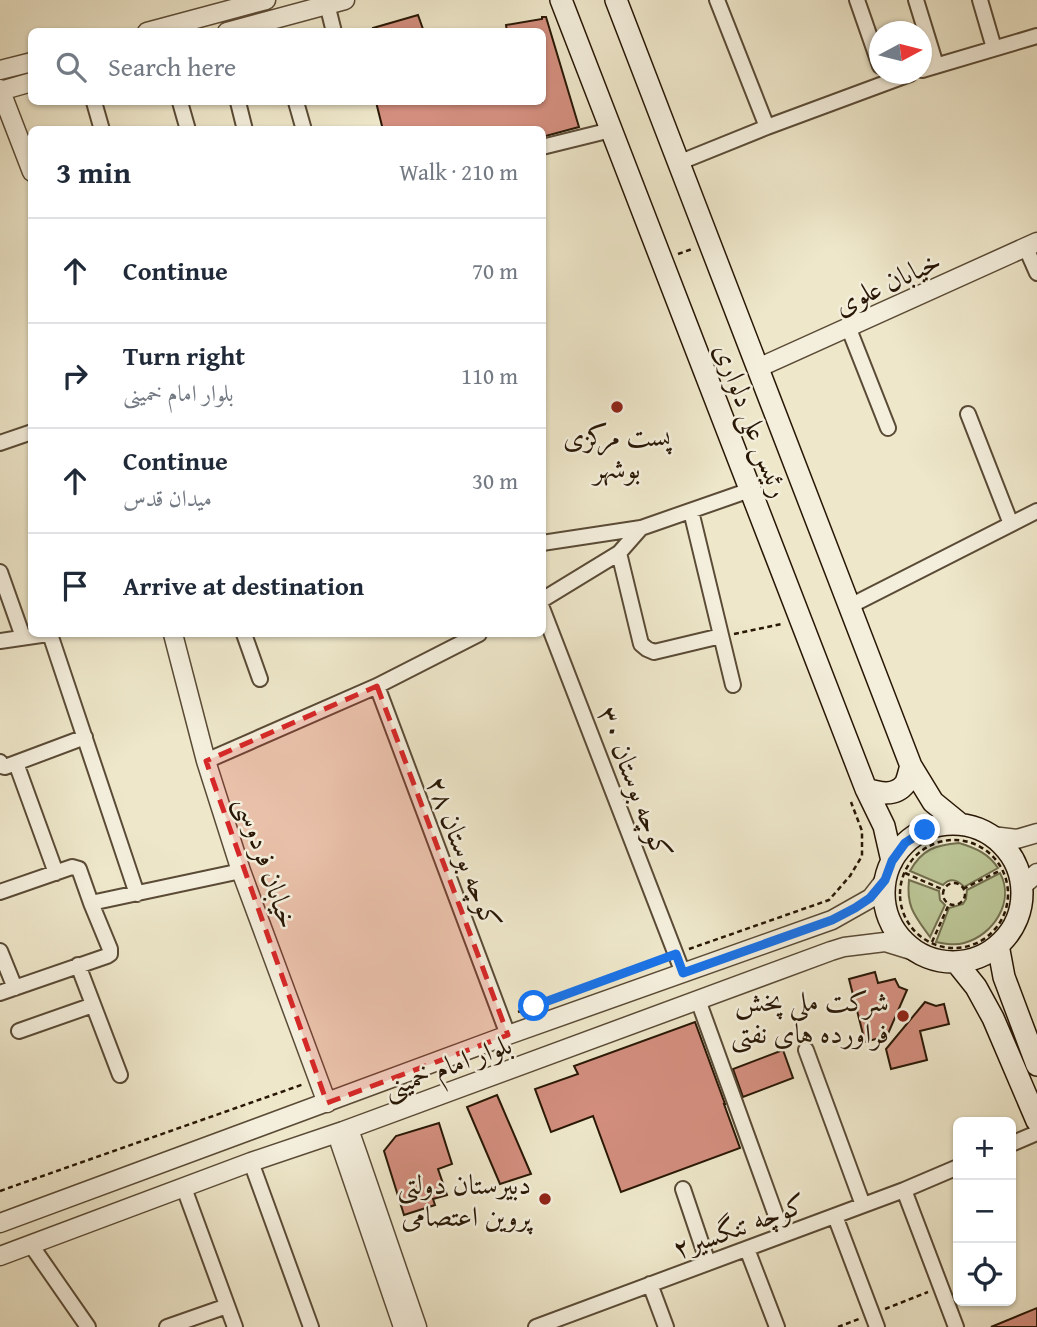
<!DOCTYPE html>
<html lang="en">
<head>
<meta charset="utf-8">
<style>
	:root { --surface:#fff; --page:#f2f2f3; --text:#1f2937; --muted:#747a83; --line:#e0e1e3 }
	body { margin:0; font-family:"Gentium Book Plus",Amiri,serif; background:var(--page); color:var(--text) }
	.controls { position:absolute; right:21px; bottom:21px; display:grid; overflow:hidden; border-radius:10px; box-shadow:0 2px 5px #0004 }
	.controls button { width:63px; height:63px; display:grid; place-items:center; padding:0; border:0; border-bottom:2px solid var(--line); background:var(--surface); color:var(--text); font:35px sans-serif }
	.compass { position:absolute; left:869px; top:21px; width:63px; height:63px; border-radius:50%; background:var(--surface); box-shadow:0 2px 5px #0004; rotate:83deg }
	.stop { position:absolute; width:21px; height:21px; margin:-16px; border:5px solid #1a73e8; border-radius:50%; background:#fff }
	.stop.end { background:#1a73e8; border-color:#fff; box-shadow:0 2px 7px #0008 }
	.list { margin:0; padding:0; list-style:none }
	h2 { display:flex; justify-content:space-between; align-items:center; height:91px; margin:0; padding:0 28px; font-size:30px }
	h2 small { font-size:23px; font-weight:400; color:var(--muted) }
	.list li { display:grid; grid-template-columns:46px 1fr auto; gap:21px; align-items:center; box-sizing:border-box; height:105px; padding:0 28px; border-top:2px solid var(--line) }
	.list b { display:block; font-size:26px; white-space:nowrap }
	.list p { margin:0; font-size:23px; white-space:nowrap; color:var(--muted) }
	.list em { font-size:23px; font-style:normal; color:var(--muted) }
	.icon { flex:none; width:38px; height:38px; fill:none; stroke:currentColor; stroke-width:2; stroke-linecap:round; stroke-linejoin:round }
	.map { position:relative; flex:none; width:1037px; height:1327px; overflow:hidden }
	.search { position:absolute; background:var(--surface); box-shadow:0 2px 5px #0004; left:28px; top:28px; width:518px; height:77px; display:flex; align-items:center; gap:18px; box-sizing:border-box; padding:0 24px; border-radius:10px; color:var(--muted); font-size:26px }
	.panel { position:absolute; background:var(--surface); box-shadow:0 2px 5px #0004; left:28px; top:126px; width:518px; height:511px; border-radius:10px }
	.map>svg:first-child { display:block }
	.green { fill:#bbc495; stroke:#726e4d; stroke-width:2 }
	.building { fill:#d38e7e; stroke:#281705; stroke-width:2 }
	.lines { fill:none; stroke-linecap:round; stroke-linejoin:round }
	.minor-casing { stroke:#5a4b36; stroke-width:18 }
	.tertiary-casing { stroke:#5a4b36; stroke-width:21 }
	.secondary-casing { stroke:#281705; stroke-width:24 }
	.path { stroke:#281705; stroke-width:2.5; stroke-dasharray:5 3.5; stroke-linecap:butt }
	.minor { stroke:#f4efdd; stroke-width:14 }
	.tertiary { stroke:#f4efdd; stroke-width:18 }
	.secondary { stroke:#f4efdd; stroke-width:21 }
	.route { stroke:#1a73e8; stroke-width:9 }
	.marked { fill:#d62828; fill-opacity:0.2; stroke:#d62828; stroke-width:5; stroke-dasharray:14 9; stroke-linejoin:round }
	.poi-dot { fill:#8f2418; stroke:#f4efdd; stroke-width:2.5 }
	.labels { text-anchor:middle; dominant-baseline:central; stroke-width:5; stroke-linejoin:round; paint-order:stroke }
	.street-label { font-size:28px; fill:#281705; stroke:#f4efdd }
	.poi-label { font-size:28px; fill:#281705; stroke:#f4efdd; text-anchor:end }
</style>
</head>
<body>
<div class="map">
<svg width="1037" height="1327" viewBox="0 0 1037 1327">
	<rect width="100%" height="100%" fill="#eee7ca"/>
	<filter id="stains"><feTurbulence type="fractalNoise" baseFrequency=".00286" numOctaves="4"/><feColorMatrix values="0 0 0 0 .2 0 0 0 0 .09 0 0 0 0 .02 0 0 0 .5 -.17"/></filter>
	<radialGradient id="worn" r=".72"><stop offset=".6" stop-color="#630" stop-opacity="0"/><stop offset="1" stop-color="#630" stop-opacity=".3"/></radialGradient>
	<!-- green -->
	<path class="green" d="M959 843C976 848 989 854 998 868L964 887C958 880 950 877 943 885L910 871C922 849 936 845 959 843Z
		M1000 873C1015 901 994 935 964 943 955 946 945 944 936 942L949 908 963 904 966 899 967 890Z
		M909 880 939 891 940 900 945 905 930 937C915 916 906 907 909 880Z"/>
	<!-- building -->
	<path class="building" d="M418 15 424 32H374L373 28Z
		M542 17H546L579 127 542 137V130H383L376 102H542V32H507L506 25 542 19Z
		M875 972 878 983 895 979 899 987 907 990 887 1036 865 1042 849 979Z
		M925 1002 936 1006 944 1004 949 1024 920 1031 927 1060 891 1069 886 1049Z
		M695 1022 725 1104H724L740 1148 621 1192 593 1116 551 1132 535 1089 578 1074 574 1066Z
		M783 1050 793 1078 743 1097 733 1069Z
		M497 1095 531 1174 500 1184 467 1107Z
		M439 1123 452 1164 438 1169 447 1195 433 1199 435 1205 404 1215 384 1151 396 1136Z
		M1037 1308V1327H991Z"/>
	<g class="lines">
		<!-- minor casing -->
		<g class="minor-casing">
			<path id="minor" d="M717 0 767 127
				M857 0 880 66
				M916 0 936 65
				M980 0 994 48
				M327 4 334 32
				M922 70 1037 36
				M94 102 102 130
				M180 102 188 130
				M238 102 245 130
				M296 102 304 130
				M542 147 611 130
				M678 163 767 127 910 74
				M1026 248 1037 273
				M849 329 888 428
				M968 414 1011 524
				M0 443 32 432
				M691 511 733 685
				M542 543 641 528 750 490
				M619 553 641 644 647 649 654 652 721 636
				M0 572 23 637
				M542 600 619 553 641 528
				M848 607 1037 511
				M542 608 683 973
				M50 634 137 894
				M244 634 260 679
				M0 641 48 634
				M377 686 508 1035
				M206 761 377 686 479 634
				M0 762 1 766 5 767 85 737
				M16 763 56 873
				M0 892 72 867 79 869 91 903 110 949V954L107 956 0 993
				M91 903 241 871
				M0 951 15 988
				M78 965 120 1075
				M698 1000 783 1235
				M19 1031 93 1005
				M806 1050 863 1205
				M1011 1144 1037 1133
				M251 1162 311 1327
				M184 1188 235 1327
				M683 1189 708 1263
				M904 1190 956 1327
				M835 1216 877 1327
				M31 1245 88 1327
				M747 1249 777 1327
				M650 1284 666 1327
				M167 1327 227 1306
				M536 1327 904 1190 958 1167"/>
		</g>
		<!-- tertiary casing -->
		<g class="tertiary-casing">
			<path id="tertiary" d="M147 32 266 0
				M227 32 345 0
				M0 70 32 62
				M0 89 32 172
				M0 91 32 82
				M758 368 1037 242
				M173 634 206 761 241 871 327 1103
				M992 836 1017 839 1037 833
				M1021 887 1037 873
				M0 1223 508 1035 832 920 871 898 885 880
				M0 1256 251 1162 343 1131 831 951 844 947 885 942 914 951
				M403 1327 340 1143 343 1131 352 1138 359 1158 417 1327"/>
		</g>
		<!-- secondary casing -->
		<g class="secondary-casing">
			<path id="secondary" d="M561 0 866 789 884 826 892 861
				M616 0 911 766 933 802 960 824
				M866 789C879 793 895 797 905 784 908 779 909 771 911 766
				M884 893a69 69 0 1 1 138 0a69 69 0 1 1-138 0Z
				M998 945 1004 977 1037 1065
				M956 962 976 987 993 1018 1037 1121"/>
		</g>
		<!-- path -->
		<path class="path" d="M678 254 692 249
			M734 634 782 624
			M900 894a54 54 0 1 1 108 0a54 54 0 1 1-108 0Z
			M905 873 944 890
			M943 894a11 11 0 1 1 22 0a11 11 0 1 1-22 0Z
			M963 889 1001 870
			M932 942 949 904
			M689 949 829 900 850 876 862 856V831L851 802
			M518 1012 663 959
			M0 1191 304 1084
			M885 1309 928 1292
			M838 1327 859 1319"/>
		<!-- minor -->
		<use href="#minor" class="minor"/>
		<!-- tertiary -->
		<use href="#tertiary" class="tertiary"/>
		<!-- secondary -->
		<use href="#secondary" class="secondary"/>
	</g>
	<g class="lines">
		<!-- route -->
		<path class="route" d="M534 1006 676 954 683 973 832 920 855 908 870 898 885 880 892 861 905 843 925 830"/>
	</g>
	<!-- marked area -->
	<path class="marked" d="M377 686 508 1035 327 1103 206 761Z"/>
	<!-- markers -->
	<g class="poi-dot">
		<circle cx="617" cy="407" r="7"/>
		<circle cx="903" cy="1016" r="7"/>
		<circle cx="545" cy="1199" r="7"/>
	</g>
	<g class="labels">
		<!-- street labels -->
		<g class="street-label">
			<text transform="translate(887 282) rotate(-25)">خیابان علوی</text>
			<text transform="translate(753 420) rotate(69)">رئیس علی دلواری</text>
			<text transform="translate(636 782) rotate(69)">کوچه بوستان ۳۰</text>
			<text transform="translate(465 852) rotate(69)">کوچه بوستان ۲۸</text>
			<text transform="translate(268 862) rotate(71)">خیابان فردوسی</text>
			<text transform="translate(447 1065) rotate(-20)">بلوار امام خمینی</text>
			<text transform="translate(739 1225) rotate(-20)">کوچه تنگسیر۲</text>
		</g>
		<!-- poi labels -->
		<g class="poi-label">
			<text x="617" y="435" text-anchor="middle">پست مرکزی<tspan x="617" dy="32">بوشهر</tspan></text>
			<text x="889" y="1000">شرکت ملی پخش<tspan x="889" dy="32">فراورده های نفتی</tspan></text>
			<text x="531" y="1183">دبیرستان دولتی<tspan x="531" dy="32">پروین اعتصامی</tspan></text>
		</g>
	</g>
	<rect width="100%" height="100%" filter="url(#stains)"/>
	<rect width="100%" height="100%" fill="url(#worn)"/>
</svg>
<div class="controls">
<button>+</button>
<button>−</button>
<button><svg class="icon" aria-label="locate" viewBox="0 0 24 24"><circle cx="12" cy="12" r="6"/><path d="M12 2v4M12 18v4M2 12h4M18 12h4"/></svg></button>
</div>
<svg class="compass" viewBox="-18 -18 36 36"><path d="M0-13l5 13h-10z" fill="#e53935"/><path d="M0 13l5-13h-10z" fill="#747a83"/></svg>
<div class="stop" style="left:534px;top:1006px"></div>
<div class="stop end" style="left:925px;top:830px"></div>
<div class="search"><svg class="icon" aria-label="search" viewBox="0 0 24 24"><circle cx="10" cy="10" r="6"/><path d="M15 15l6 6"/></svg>Search here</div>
<section class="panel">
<h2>3 min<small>Walk · 210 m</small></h2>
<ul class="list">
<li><svg class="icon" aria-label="ahead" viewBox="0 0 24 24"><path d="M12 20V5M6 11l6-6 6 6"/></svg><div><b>Continue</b></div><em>70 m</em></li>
<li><svg class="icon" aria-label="right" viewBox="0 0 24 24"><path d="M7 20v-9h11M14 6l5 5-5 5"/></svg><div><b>Turn right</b><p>بلوار امام خمینی</p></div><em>110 m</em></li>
<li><svg class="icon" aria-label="ahead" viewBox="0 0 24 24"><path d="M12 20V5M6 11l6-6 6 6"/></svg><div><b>Continue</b><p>میدان قدس</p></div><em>30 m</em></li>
<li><svg class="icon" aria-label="arrive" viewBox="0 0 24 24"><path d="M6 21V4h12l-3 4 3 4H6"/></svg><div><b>Arrive at destination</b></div></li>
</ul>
</section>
</div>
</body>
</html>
